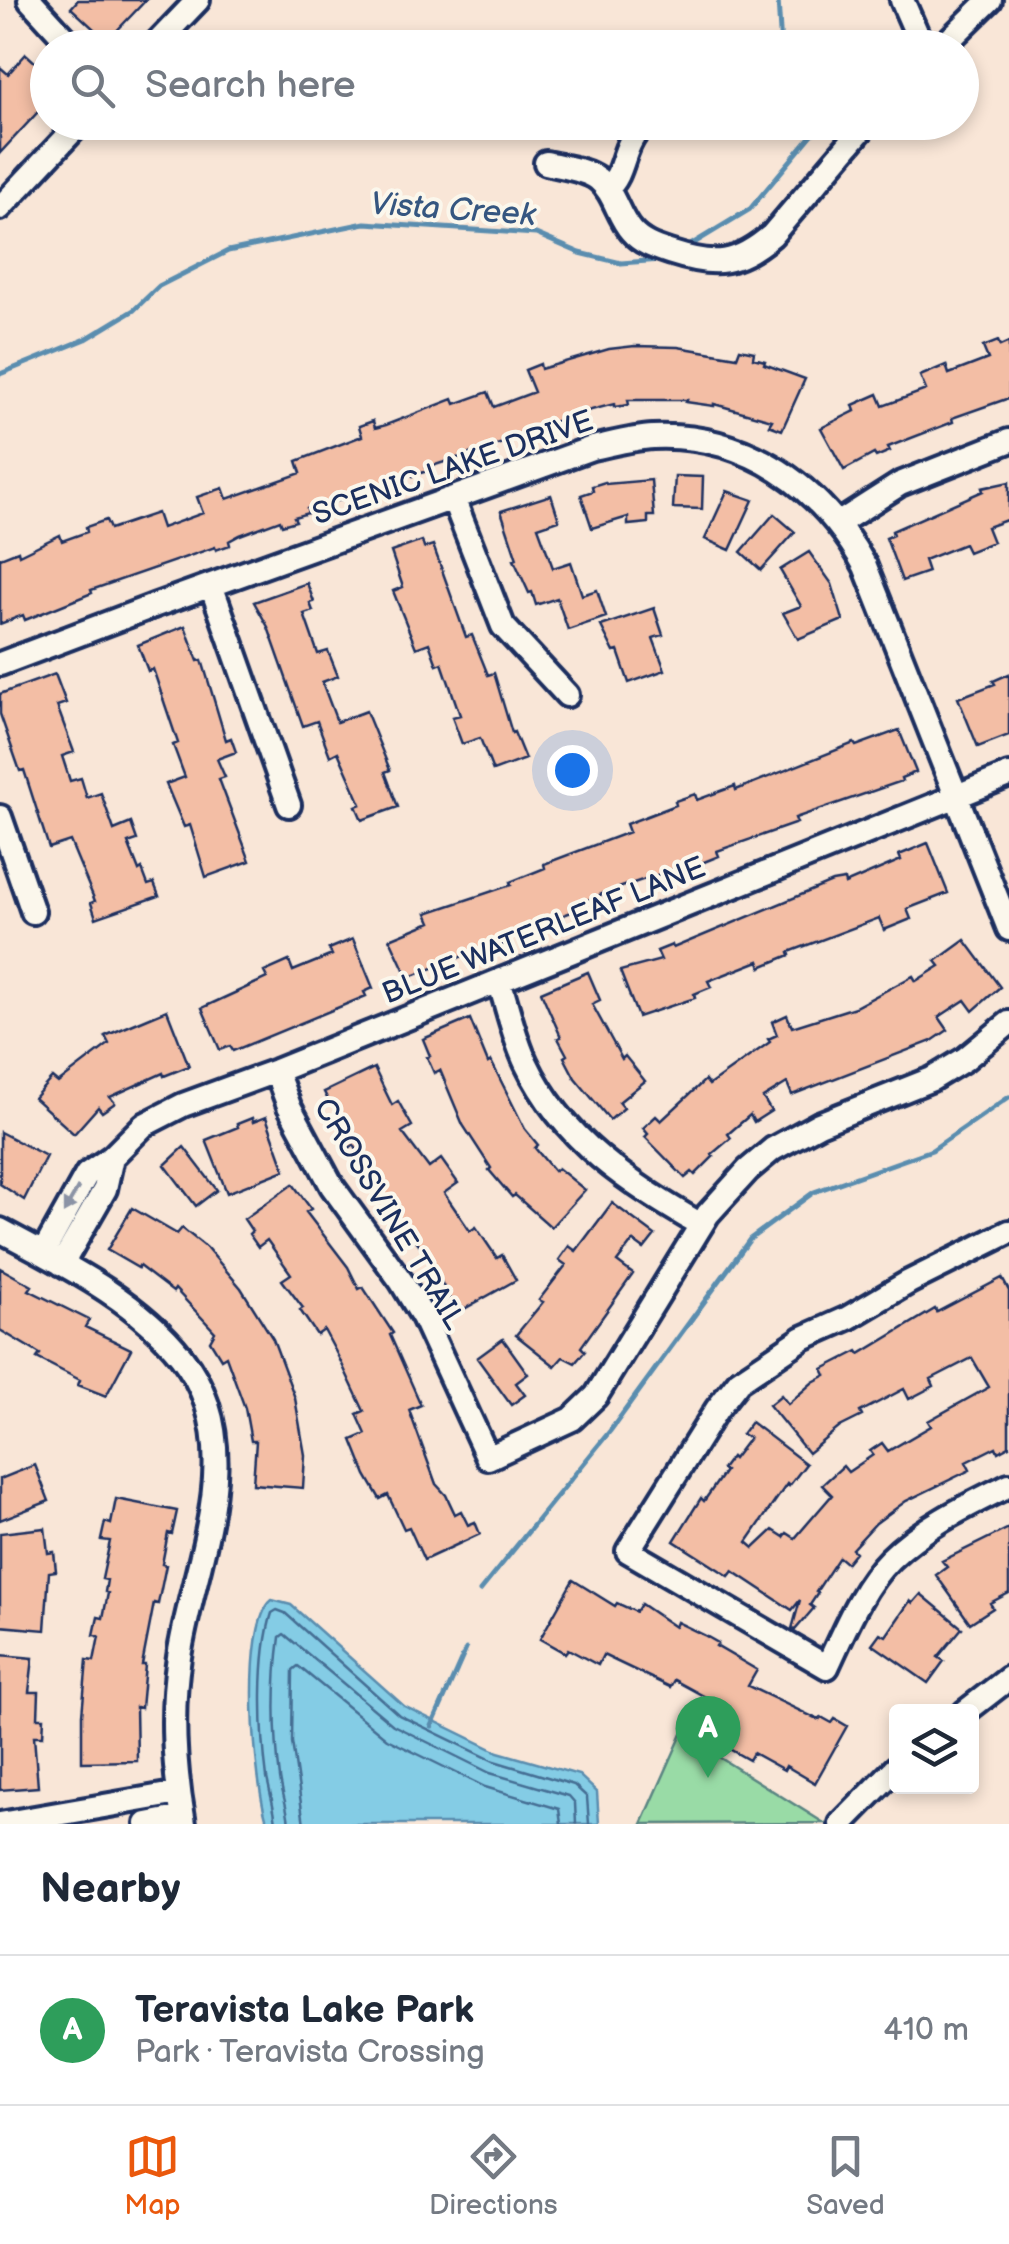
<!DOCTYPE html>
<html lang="en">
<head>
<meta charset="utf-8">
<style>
	:root { --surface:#fff; --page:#f6f6f7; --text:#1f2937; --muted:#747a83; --line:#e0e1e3; --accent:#ea580c }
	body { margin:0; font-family:"Balsamiq Sans",sans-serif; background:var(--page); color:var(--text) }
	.controls { position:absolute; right:30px; bottom:30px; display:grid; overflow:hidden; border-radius:10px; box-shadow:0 5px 15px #0003 }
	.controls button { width:90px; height:90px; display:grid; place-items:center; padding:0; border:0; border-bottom:2px solid var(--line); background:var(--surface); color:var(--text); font:50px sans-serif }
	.you { position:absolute; left:572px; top:770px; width:35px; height:35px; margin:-25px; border:8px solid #fff; border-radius:50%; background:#1a73e8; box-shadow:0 0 0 15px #1a73e833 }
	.badge { display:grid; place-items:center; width:65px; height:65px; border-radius:50%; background:var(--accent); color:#fff; font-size:32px; font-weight:700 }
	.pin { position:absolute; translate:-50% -82px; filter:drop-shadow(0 2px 5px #0008) }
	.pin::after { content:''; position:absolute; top:52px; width:35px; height:30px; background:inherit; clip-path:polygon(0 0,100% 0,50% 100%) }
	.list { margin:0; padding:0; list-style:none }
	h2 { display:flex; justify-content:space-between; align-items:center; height:130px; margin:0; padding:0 40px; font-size:42px }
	h2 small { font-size:32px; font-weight:400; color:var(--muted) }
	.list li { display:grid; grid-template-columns:65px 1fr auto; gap:30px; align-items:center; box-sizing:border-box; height:150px; padding:0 40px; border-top:2px solid var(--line) }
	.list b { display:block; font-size:38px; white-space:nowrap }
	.list p { margin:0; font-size:32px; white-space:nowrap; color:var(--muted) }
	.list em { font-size:32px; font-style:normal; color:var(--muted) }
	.icon { flex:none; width:55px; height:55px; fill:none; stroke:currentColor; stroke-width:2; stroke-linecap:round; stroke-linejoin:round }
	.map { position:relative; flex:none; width:1009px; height:1824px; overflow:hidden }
	.search { position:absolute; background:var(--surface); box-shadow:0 5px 15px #0003; left:30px; right:30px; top:30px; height:110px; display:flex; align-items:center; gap:25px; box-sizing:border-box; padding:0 35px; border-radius:55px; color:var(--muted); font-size:38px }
	.sheet { height:280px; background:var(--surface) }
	nav { display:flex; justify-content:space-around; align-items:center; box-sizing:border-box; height:140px; border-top:2px solid var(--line); background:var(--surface); font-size:28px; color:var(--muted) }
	nav a { display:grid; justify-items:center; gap:5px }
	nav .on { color:var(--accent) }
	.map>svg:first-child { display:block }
	.green { fill:#99dba6; stroke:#5a8582; stroke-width:2.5 }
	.water { fill:#84cce5; stroke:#5a8daf; stroke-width:2.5 }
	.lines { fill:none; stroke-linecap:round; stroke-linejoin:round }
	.shore { stroke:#456e94; stroke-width:2.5 }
	.stream { stroke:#5a8daf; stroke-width:5 }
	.building { fill:#f3bea5; stroke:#1b2f5e; stroke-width:2.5 }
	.minor-casing { stroke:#1b2f5e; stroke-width:30 }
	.minor { stroke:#fbf7ec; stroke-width:22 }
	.oneway { fill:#8b93a5 }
	.labels { text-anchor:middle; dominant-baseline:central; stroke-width:8; stroke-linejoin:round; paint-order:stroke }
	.street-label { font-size:30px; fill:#1b2f5e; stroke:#fbf7ec }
	.water-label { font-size:32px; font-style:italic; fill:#355680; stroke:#fbf7ec }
</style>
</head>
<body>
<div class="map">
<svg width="1009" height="1824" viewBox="0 0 1009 1824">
	<rect width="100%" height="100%" fill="#f9e6d7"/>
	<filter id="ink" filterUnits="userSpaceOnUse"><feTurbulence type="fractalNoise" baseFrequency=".01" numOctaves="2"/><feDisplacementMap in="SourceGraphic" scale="20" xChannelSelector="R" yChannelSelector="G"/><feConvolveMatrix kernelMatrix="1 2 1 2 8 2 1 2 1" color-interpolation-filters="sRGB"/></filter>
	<g filter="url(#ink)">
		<!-- green -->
		<path class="green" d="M682 1734 824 1823 642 1824Z"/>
		<!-- water -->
		<path class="water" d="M272 1600 291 1605 404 1706 498 1752 579 1775 597 1792 599 1824H268C254 1786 241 1625 272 1600Z"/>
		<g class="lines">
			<!-- shore -->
			<path class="shore" d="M276 1824C275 1809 270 1793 267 1778 261 1732 258 1657 272 1613L277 1610 285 1613 399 1715 494 1761 574 1785 587 1797 589 1824
				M289 1824C288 1809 282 1793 280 1778 274 1732 274 1683 280 1637L284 1634 393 1725 490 1773 569 1796 575 1803 576 1824
				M304 1824 292 1742 293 1670 298 1666 387 1739 485 1787 559 1809 561 1824"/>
			<!-- stream -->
			<path class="stream" d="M778 0 781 48
				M684 249 750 209 815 131 816 122
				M0 374 86 339 134 310 159 286 228 251 365 223 536 234 580 253 621 263 661 260
				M480 1591 610 1431 750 1239 814 1192 932 1150 1009 1097
				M432 1726 466 1649"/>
		</g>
		<!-- building -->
		<path class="building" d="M78 0H146L107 41 71 8Z
			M26 54 48 74V101L0 153V67L8 74Z
			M998 341 1000 346 1009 342V398L952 418 953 422 888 447 890 451 876 457 874 454 844 470 821 428 855 411 853 405 878 394 883 406 926 390 920 376 946 365 949 374 988 359 983 347Z
			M635 346 678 347 737 357 740 349 754 352 753 358 765 361 764 364 805 379 782 430 769 425 772 420 714 404V406L686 402 687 400H628L629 405 614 407V404L576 414 505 439 506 442 426 468 427 471 413 476 411 473 348 498 307 509 308 513 294 517 296 521 282 525 280 520 240 535 229 541 230 545 216 550 215 547 91 590 92 593 25 620 23 615 0 624V558L18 551 19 555 60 535 62 541 87 532 86 527 106 520 110 529 157 513 162 528 203 513 197 497 223 488 227 499 301 473 297 461 362 436 359 426 373 421 375 428 386 425 453 399 455 404 488 392 494 407 534 392 525 370 540 364 541 369 609 349Z
			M675 476 703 477 702 509 673 508Z
			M651 480 654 516H648V523L628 525V517L592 528 581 495 593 491 592 486 605 482 606 484Z
			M1009 482V519L987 527 993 542 968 552 964 544 924 560 928 572 902 581 886 538 893 535 892 531 983 491 982 488Z
			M727 491 753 500 730 550 705 539Z
			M551 495 559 520 538 527 553 568 571 562 582 595 597 590 606 617 568 630 557 598 536 605 532 592 529 593 514 560 517 559 501 511Z
			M774 514 795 532 761 570 741 552Z
			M422 541 424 548 433 545 466 637 472 635 488 675 494 673 512 733 514 732 525 759 493 771 480 738 462 744 452 717 460 715 442 663 437 665 429 643 416 648 393 591 403 587 391 552Z
			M809 552 832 584 843 620 798 639 783 613 801 606 780 570Z
			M307 583 314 602 310 603 313 611 304 614 318 654 328 651 338 676 322 682 337 722 366 711 390 770 385 772 398 807 362 820 356 806 361 804 338 752 330 756 317 721 303 726 268 627 254 602Z
			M654 608 663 635 653 638 665 670 629 683 618 651 614 652 601 626Z
			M185 626 198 661 202 660 226 740 231 738 236 752 217 759 225 777 219 779 250 861 206 877 190 825 184 827 166 784 185 777 173 745 178 743 153 669 148 671 138 645Z
			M55 674 66 703 57 706 74 752 62 756 70 781 81 778 87 798 101 793 114 830 131 823 137 840 128 843 139 871 142 869 148 885 154 883 159 896 96 918 91 903 95 901 70 841 49 848 24 770 20 771 0 714V694Z
			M1009 674V735L978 747 958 698 995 684 993 681Z
			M899 730 916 772 901 778 902 781 795 818 797 823 717 851 719 856 699 864 698 861 607 892 583 902 585 907 502 938 505 944 489 950 488 946 408 978 390 939 431 922 427 913 511 885 510 882 545 868 544 864 629 832 626 824 676 805 675 801 695 794 697 800 735 786 736 790 854 743 856 746Z
			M928 843 948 893 907 909 911 919 884 930 879 918 789 952 790 955 761 967 759 961 708 981 711 987 694 994 695 998 638 1017 620 971 661 960 657 951 672 945 673 948 832 882 844 880 845 884 901 860 899 855Z
			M353 939 373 988 364 992 366 996 233 1051 230 1046 220 1050 202 1008 267 978 264 972 289 961 293 971 332 955 329 949Z
			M965 940 1000 987 973 1011 965 1000 939 1017 948 1030 932 1041 792 1095 787 1083 763 1098 771 1111 754 1122 750 1115 728 1134 731 1138 712 1154 714 1156 695 1175 692 1172 685 1178 645 1137 648 1134 643 1128 656 1116 661 1121 705 1080 709 1085 770 1042 768 1039 777 1035 772 1022 787 1015 792 1027 855 1007 913 976 916 981 940 966 936 961Z
			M588 972 600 1000 592 1004 622 1059 625 1056 645 1081 619 1102 624 1108 610 1120 575 1078 564 1057 567 1055 558 1038 561 1037 541 992Z
			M167 1010 189 1066 164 1076 163 1073 110 1097 115 1103 102 1112 98 1107 74 1134 34 1098 52 1078 58 1083 109 1044 105 1036Z
			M470 1019 488 1063 491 1061 525 1129 538 1145 535 1148 554 1171 558 1168 585 1190 551 1227 515 1195 512 1197 489 1170 491 1168 463 1125 440 1070 434 1073 427 1057 430 1056 423 1039Z
			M374 1068 392 1105 398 1101 412 1126 402 1132 429 1168 441 1159 458 1183 444 1193 470 1231 476 1227 497 1258 502 1255 516 1280 457 1313 428 1256 394 1211 354 1145 349 1148 341 1135 348 1131 334 1102 330 1104 324 1092Z
			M266 1117 285 1170 227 1193 206 1140 238 1127 237 1124 252 1118 253 1122Z
			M0 1132 46 1156 24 1200 0 1184Z
			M184 1147 217 1190 196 1206 165 1165Z
			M293 1184 311 1209 306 1212 348 1267 359 1289 363 1287 393 1333 390 1335 421 1405 409 1410 436 1484 446 1495 455 1514 461 1511 468 1525 475 1522 480 1534 424 1560 409 1527 404 1529 388 1495 380 1499 366 1475 352 1440 366 1434 357 1414 364 1411 340 1360 324 1330 317 1335 300 1310 303 1308 282 1280 291 1274 267 1240 258 1247 249 1234 252 1231 244 1219Z
			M612 1203 655 1235 644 1249 633 1241 617 1262 633 1274 581 1347 585 1351 575 1363 563 1357 555 1366 516 1335 543 1302 539 1300 566 1265 559 1260 569 1246 576 1251Z
			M132 1208 177 1234 182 1228 207 1248 241 1288 273 1339 295 1398 305 1455 303 1488 253 1484 256 1441H251L245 1408 226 1356 221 1359 210 1341 215 1332 175 1289 173 1292 139 1266 138 1268 107 1250Z
			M0 1268 32 1286 29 1290 89 1320 85 1327 131 1349 106 1396 78 1385 80 1380 37 1358 40 1354 0 1330Z
			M1002 1278 1009 1291V1446L998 1452 996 1447 966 1462 970 1470 906 1501 876 1523 852 1549 855 1552 846 1563 839 1557 816 1592 818 1593 810 1605 814 1608 795 1630 792 1629 800 1600 792 1610 733 1571 729 1576 674 1541 701 1498 704 1501 725 1471 722 1469 731 1457 733 1459 749 1438 742 1434 751 1422 806 1464 789 1486 787 1484 747 1542 754 1548 773 1530 784 1537 787 1533 795 1538 832 1495 822 1485 843 1466 848 1472 873 1455 870 1451 882 1443 888 1451 931 1426 928 1421 989 1387 972 1358 931 1379 934 1386 909 1399 904 1389 860 1412 862 1416 840 1427 808 1453 769 1405 781 1395 788 1404 813 1382 826 1375 823 1369 858 1351 860 1354 935 1309 937 1312Z
			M503 1339 528 1374 516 1383 525 1395 511 1405 477 1358Z
			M35 1465 49 1501 0 1520V1479Z
			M116 1499 177 1511 172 1534 168 1533 162 1564 166 1565 158 1604 154 1603 142 1665H145L141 1708 136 1707 137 1761 82 1762V1715L87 1660 94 1661 99 1636 94 1635 98 1617 103 1618 108 1593 105 1592 107 1580 102 1579 110 1541 101 1540 105 1522 111 1524Z
			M45 1528 48 1553 54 1552 56 1571 49 1572 45 1630 0 1626V1533Z
			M1009 1528V1593L990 1603 993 1608 970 1623 936 1575 947 1567 942 1561Z
			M573 1580 615 1606 617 1603 636 1612 641 1604 675 1627 677 1622 704 1635 718 1643 716 1646 757 1670 748 1686 819 1720 821 1717 832 1723 835 1719 847 1726 815 1783 786 1766 784 1770 753 1753 749 1760 724 1746 734 1729 702 1711 709 1699 674 1680 670 1687 603 1655 598 1665 568 1649 565 1653 540 1639Z
			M921 1594 962 1628 938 1657 944 1661 928 1683 872 1644 880 1633 886 1636 910 1601 913 1603Z
			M0 1655 33 1658 29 1692H39L38 1718H44L43 1736H34L38 1787 0 1790Z"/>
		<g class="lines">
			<!-- minor casing -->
			<g class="minor-casing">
				<path id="minor" d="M30 0 74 48
					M902 0 923 48
					M152 48 198 0
					M941 48 990 0
					M546 163C562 167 585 169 598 179 615 193 617 215 631 231 642 244 657 248 672 253 715 267 737 265 772 235L868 122
					M608 188C624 174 622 150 636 133
					M0 208 81 122
					M453 498 503 626 567 695
					M839 523 900 484 1009 441
					M211 585 289 805
					M0 664 156 605 592 448C612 444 633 438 653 437 747 433 822 487 865 566L1009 929
					M0 817 33 912
					M499 981C508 1008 514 1038 526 1063 563 1141 629 1183 701 1225
					M276 1071 289 1106 332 1186 401 1281 423 1317 488 1458 572 1419 596 1396 708 1214 748 1170 773 1149 819 1124 932 1079 965 1059 1009 1023
					M0 1230C63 1264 136 1299 181 1356 252 1447 194 1559 179 1657 170 1714 174 1768 184 1824
					M1009 1232 909 1282 848 1318 803 1338 739 1381 717 1409 628 1551 827 1667C844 1631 861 1588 890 1559 924 1526 967 1506 1009 1485
					M43 1253 87 1174 112 1157 144 1125 183 1105 276 1071 1009 775
					M62 1264 105 1189 112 1157
					M965 1712 1009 1678
					M0 1824 179 1793
					M147 1824 183 1817
					M841 1824 896 1768"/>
			</g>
			<!-- minor -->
			<use href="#minor" class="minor"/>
		</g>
		<!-- one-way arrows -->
		<defs><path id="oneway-solid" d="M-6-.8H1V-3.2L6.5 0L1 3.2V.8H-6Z" transform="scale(2.5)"/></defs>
		<use class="oneway" href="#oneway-solid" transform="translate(71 1200) rotate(120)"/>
	</g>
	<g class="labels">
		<!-- street labels -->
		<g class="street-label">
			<text transform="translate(453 468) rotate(-19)">SCENIC LAKE DRIVE</text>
			<text transform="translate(544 931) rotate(-22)">BLUE WATERLEAF LANE</text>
			<text transform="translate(389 1214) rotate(59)">CROSSVINE TRAIL</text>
		</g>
		<!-- water labels -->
		<g class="water-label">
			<text transform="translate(453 210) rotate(4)">Vista Creek</text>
		</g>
	</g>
</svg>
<div class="controls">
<button><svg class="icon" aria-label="layers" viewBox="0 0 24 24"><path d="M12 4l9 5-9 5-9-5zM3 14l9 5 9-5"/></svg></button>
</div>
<div class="you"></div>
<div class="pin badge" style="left:708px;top:1778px;background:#2e9e5b">A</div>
<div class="search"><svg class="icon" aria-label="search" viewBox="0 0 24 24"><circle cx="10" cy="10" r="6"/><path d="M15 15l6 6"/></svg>Search here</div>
</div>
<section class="sheet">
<h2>Nearby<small></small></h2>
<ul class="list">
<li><span class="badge" style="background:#2e9e5b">A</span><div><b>Teravista Lake Park</b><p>Park · Teravista Crossing</p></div><em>410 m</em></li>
</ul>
</section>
<nav>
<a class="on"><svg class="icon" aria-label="map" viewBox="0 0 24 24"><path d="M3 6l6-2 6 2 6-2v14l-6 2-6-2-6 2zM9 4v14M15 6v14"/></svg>Map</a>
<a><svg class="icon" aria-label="directions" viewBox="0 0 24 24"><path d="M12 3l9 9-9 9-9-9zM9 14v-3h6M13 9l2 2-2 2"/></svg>Directions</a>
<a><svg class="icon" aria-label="saved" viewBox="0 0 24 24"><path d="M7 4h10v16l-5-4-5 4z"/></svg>Saved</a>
</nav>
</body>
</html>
